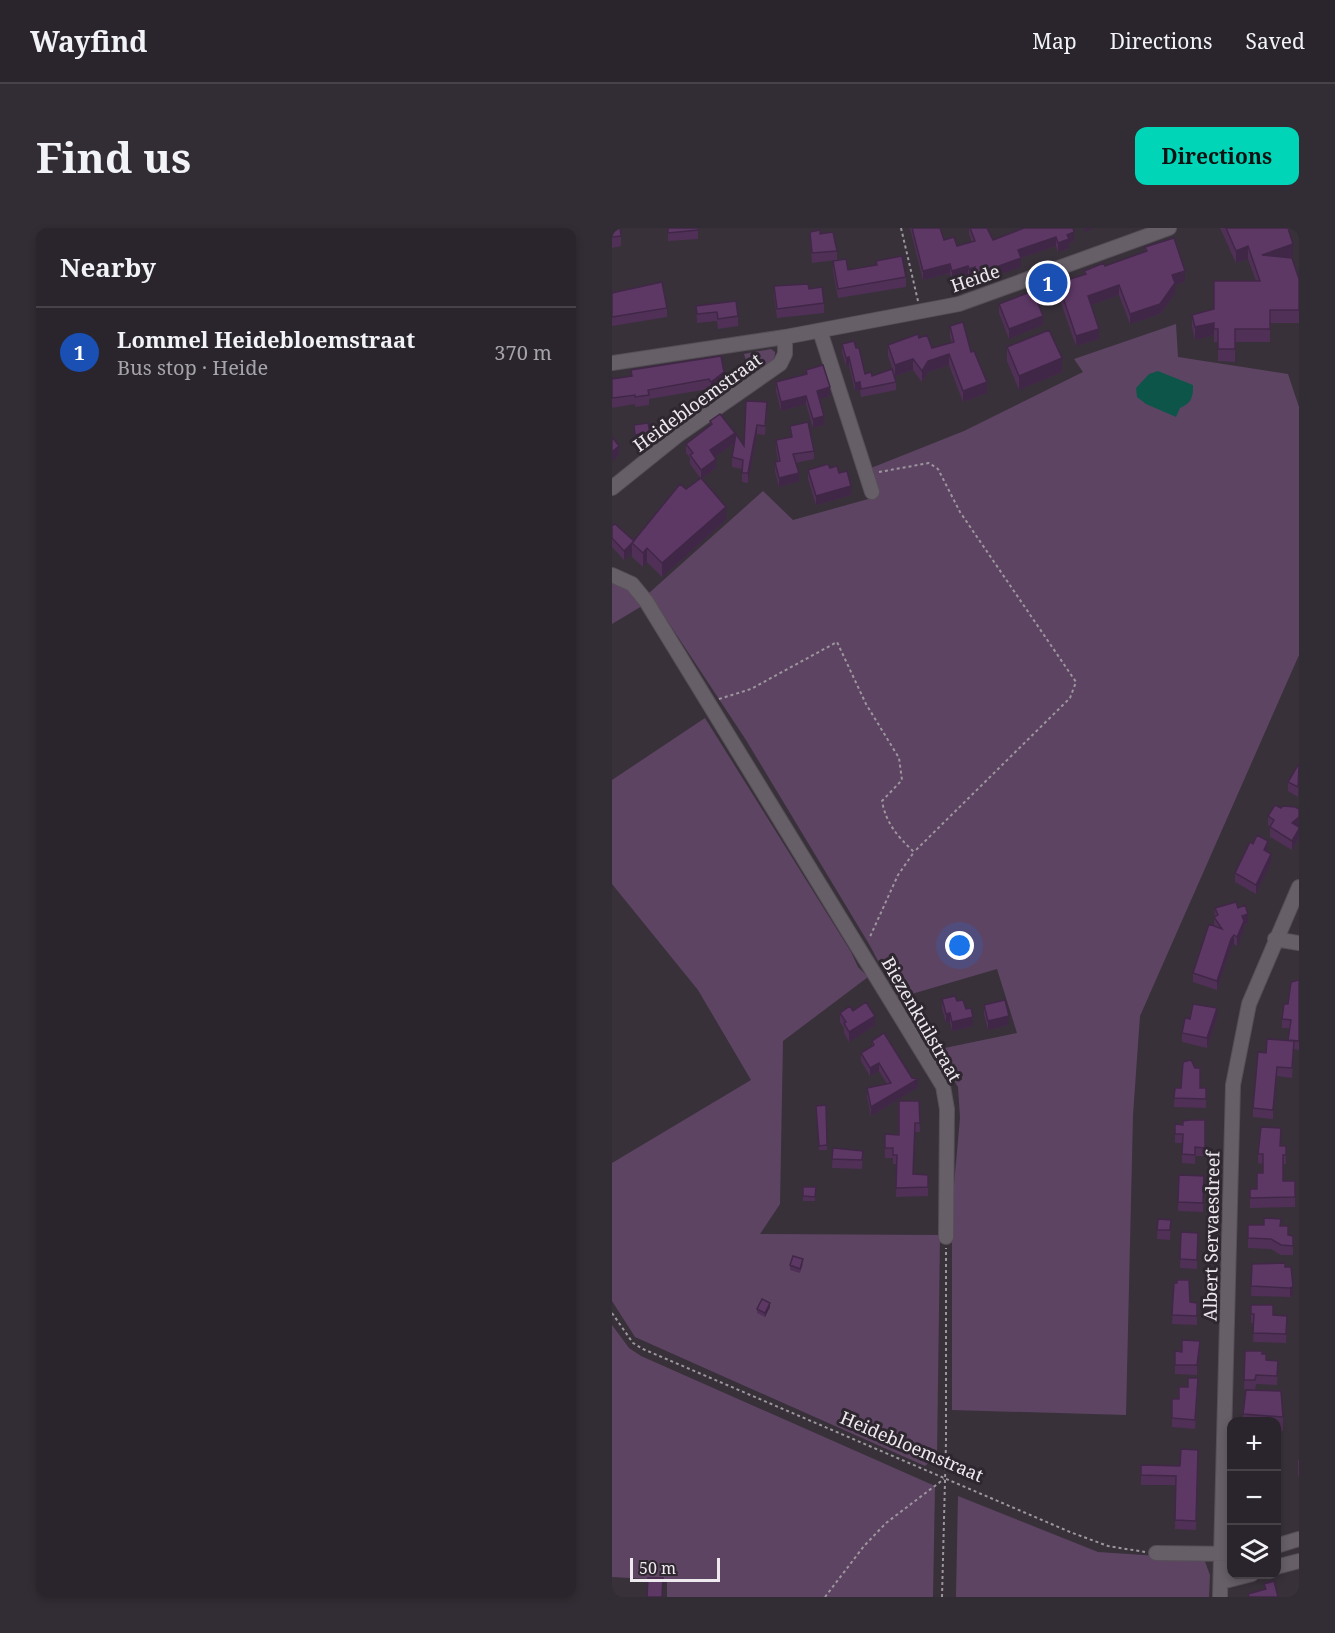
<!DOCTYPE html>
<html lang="en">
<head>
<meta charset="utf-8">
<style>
	:root { --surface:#2a252c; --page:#322d34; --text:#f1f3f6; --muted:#a5a5a9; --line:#464248; --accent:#00d5b7 }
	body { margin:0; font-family:"Noto Serif",serif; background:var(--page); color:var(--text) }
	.controls { position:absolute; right:18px; bottom:18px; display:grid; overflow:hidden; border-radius:12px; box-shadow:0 3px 9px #0003 }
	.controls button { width:54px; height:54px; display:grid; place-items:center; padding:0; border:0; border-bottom:2px solid var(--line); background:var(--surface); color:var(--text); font:30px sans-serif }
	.scale { position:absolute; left:18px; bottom:15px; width:90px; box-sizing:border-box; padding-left:6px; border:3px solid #eee9ef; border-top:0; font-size:16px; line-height:21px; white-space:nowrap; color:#eee9ef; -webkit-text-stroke:4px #2e2730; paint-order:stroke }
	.you { position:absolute; left:348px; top:718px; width:21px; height:21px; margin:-15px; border:4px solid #fff; border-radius:50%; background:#1a73e8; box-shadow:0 0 0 9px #1a73e833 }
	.badge { display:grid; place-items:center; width:39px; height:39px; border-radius:50%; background:var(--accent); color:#fff; font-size:20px; font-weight:700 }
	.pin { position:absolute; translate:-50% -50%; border:3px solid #fff; box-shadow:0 2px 6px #0006 }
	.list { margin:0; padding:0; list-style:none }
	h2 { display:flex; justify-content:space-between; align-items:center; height:78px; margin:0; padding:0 24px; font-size:26px }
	h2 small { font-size:20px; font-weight:400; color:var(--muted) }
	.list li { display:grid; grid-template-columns:39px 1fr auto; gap:18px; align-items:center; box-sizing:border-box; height:90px; padding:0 24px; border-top:2px solid var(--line) }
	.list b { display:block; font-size:22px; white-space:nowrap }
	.list p { margin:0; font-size:20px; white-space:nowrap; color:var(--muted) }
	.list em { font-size:20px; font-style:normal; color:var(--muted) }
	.icon { flex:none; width:33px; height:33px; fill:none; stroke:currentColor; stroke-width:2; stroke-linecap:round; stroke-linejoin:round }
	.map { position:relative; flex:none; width:687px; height:1369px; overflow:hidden; border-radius:12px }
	header { display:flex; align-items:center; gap:36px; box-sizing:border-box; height:84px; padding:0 30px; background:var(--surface); border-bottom:2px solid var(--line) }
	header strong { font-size:28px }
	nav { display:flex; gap:33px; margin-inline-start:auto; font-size:21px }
	.intro { display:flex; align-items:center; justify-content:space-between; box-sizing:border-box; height:144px; padding:0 36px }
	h1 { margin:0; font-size:42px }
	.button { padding:15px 27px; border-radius:12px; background:var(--accent); color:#111; font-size:21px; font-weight:700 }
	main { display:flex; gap:36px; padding:0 36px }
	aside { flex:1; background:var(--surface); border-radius:12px; box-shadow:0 3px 9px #0003 }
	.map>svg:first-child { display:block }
	.green { fill:#5e4463 }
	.water { fill:#0e5549 }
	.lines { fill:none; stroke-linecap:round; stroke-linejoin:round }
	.street-casing { stroke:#564f57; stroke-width:16 }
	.path { stroke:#9c969d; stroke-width:2; stroke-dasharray:3 3; stroke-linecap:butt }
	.street { stroke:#675f68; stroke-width:14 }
	.wall { fill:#503057 }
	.shaded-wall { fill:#412747 }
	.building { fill:#5d3865; stroke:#412747; stroke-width:1.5 }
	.labels { text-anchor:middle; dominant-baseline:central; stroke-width:6; stroke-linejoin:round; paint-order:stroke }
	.street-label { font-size:18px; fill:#eee9ef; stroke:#2e2730 }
</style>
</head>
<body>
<header>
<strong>Wayfind</strong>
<nav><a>Map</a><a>Directions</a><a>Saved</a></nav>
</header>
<div class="intro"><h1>Find us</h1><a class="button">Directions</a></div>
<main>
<aside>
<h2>Nearby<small></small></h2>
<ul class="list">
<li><span class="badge" style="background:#1a4fb4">1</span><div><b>Lommel Heidebloemstraat</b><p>Bus stop · Heide</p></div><em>370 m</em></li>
</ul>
</aside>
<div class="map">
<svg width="687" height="1369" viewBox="0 0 687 1369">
	<rect width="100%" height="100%" fill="#38313a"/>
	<!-- green -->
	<path class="green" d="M564 96 566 129 676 146 687 179V427L528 788 521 887 514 1187 340 1182V979L348 890 346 859 323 822 405 805 385 741 286 770 257 716 134 512 37 365 151 263 181 292 267 268 259 240 352 203 471 144 462 131Z
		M159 121 163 124C164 137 148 142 139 148L132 126Z
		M0 353 16 360 30 378 0 396Z
		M93 490 239 724 246 739 256 749 171 813 168 976 148 1006 328 1007 325 1228 313 1238 23 1109 0 1073V935L139 852 86 762 0 656V552Z
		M0 1097 17 1120 29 1128 323 1258 321 1369H55V1352L0 1349Z
		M346 1268 486 1324 592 1331 598 1347 597 1369H344Z"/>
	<!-- water -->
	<path class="water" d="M546 143 581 157C581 169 580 175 568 180L564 189 534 176 525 169 524 160 537 146Z"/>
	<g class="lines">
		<!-- street casing -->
		<g class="street-casing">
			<path id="street" d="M208 103 260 264
				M0 135 173 109 347 76 557 0
				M0 260 66 207 168 136 173 126V109
				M0 347 20 356 34 373 331 858 335 881 334 1009
				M663 711 687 715
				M664 1318 687 1311
				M544 1325 620 1326
				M664 1339 687 1333
				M609 1354 640 1346
				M608 1369 621 857 637 776 687 659"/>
		</g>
		<!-- path -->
		<path class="path" d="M289 0 306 73
			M267 244 317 235 326 241 348 284 464 454 458 470 302 624
			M107 471 139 461 225 414 254 476 287 530 290 552 270 573C274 595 285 608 302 624L286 647 257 711
			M0 1085 21 1115 31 1121 458 1304 496 1318 533 1324
			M213 1369 252 1318 274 1295 332 1251
			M330 1369 334 1214V1020"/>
		<!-- street -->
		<use href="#street" class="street"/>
	</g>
	<!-- wall -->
	<path class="wall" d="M0 0 9 8V18L0 20Z
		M56 0H86V11L56 13Z
		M298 0H328L332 12 345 18 360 14 357 6V0H375L381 12 409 1V0H461L462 13 457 15V20L446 24 444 18 409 30V39L365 55 363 48 357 50 356 47 340 52 338 45 311 52Z
		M608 0H680L676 1 681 28 676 30 687 51V95H658V114H623V134L606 133V114H602V107L583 112 580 99V87L602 81 644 53 636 31 624 35Z
		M198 4 208 6 225 23V32L200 35 198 13Z
		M533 19 573 54 563 57V66L548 86 518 96 507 67 479 77 487 111 464 118 446 66V55L472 47V43L493 38 533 24Z
		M221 33 236 42 264 37V33L294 49V59L226 70 221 43Z
		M162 58 197 61 212 75V85L165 90 162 68Z
		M0 65 55 80V89L0 98Z
		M387 76 431 97 397 111 387 85Z
		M84 78 126 88V98L106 101 105 93 85 95Z
		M338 98 359 124 375 165 351 174 337 137 316 144 310 154 301 142 283 148 276 128V117L307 110 320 120 340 115 338 109Z
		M230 116 244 120 253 146 284 154V162L249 169 248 162 243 163 237 137 234 138 230 124Z
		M395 119 450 144 407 162 395 133Z
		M19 142 112 154 99 163 97 161 37 171V177L23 179V176L0 180V151L19 148Z
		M194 142 218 168 207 171 212 197 201 200 194 176 169 183 164 163V154L194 146Z
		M134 173 155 184 153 207 145 206 136 255 130 254V241L120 239V229L122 216 102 229 104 240 89 251 114 292 50 349 35 334 31 339 20 329V325L12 332 0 319V298L22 313 74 261 89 251 78 236V230L74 225V216L98 198V193L123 210 132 218Z
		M22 197 38 205V209L23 211Z
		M178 198 202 223V231L184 235 187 253 167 259 163 243V234L166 233 164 221V212L179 210Z
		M218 240 239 267 204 277 196 251V242Z
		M687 538 686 569 676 563V554Z
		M656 588 687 598 686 599H687V610L680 622 658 609V599L656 597Z
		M656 622V624L659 635 644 666 623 654V645Z
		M603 680H626L636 695 632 697V702L625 718 622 716 619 720 605 762 581 754V745L602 698Z
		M687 752V822L682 821 680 850 665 848 661 891 641 889V880L654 825 676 813 678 800H670V791Z
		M330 771 345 773 361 798 340 803 338 794 334 795 330 780Z
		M372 777 397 797 376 802 372 786Z
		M241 783 263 797 237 814 232 805V800L228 794V785Z
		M605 790 595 820 570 814V805L578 791Z
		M260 813 306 859 259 888 255 869V860L275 856 267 843 258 848 249 833V825L260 819Z
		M563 860H594V880L562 879Z
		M307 873 308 904H303L301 946 316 947V968L284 969 285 936H281V930H273V906L287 907Z
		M204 882 215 917V922H207Z
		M593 892V928H583V936L570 935V915H563V896L571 897Z
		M669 918H674V936H671V953H683V979L638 980V970L645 961 651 945V936L646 935V926Z
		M221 920 251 923 250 941 220 940Z
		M567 947 592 948 591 984 566 983Z
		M191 959H204L203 973H191Z
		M546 991 559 992 558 1012 545 1011Z
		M636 997 668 998 676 1007 681 1008V1027H669L659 1021 636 1020Z
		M569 1004 586 1005 585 1041 568 1040Z
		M191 1036 188 1045 178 1042V1037Z
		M640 1036 673 1039 681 1067 678 1069 639 1068Z
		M562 1055H565L578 1074 585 1075V1097L560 1096Z
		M639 1077 661 1087 675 1088 674 1115 641 1114 642 1095H639Z
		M158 1079 153 1089 145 1085V1081Z
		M588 1122 585 1147 563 1146V1123Z
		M633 1123 650 1126 654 1132 666 1133 665 1157 644 1156 643 1162 632 1161Z
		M586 1159 583 1201 560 1199V1190L567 1171Z
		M631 1186 671 1189V1203L664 1202V1194H631Z
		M586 1222 584 1302 563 1301 564 1257H529V1237L568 1238Z
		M686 1232H687V1250L686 1246Z"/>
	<!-- shaded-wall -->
	<path class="shaded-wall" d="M472 0H482L472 4Z
		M462 4V13L457 15V20L446 24V15L455 7Z
		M444 9V18L409 30V39L365 55V46L406 22Z
		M681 16V28L650 40V27Z
		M636 18V31L624 35V23Z
		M338 36V45L311 52V43Z
		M356 38V47L340 52V43Z
		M363 39V48L357 50V41Z
		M573 43V54L563 57V66L548 86 518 96V86L560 47Z
		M507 57V67L476 78V68Z
		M431 88V97L397 111V101Z
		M602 95V107L583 112V99Z
		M487 101V111L464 118V108Z
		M337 126V137L316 144 310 154V143L316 133Z
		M237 129V137L234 138V130Z
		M450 130V144L407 162V148Z
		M301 131V142L283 148V137Z
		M112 144V154L99 163V154Z
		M248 154V162L243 163V155Z
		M375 154V165L351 174V163Z
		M218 159V168L205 172V163Z
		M194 168V176L169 183V174Z
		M212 188V197L201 200V191Z
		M145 197V206L136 255V245Z
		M123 205V215L98 232V222Z
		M7 218V227L0 233V224Z
		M104 231V240L89 251V242Z
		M187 245V253L167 259V250Z
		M239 258V267L204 277V268Z
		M114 279V292L50 349V335Z
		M20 316V325L12 332V323Z
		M35 320V334L31 339V325Z
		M687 589V598L680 604V595Z
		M687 601V610L680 622V613Z
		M656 613V622L652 631V622Z
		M659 626V635L644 666V657Z
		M636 686V695L632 697V702L625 718V709L630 688Z
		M622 707V716L619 720 605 762V753L619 711Z
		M605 780V790L595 820V810Z
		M338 785V794L334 795V786Z
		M263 788V797L237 814V804Z
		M397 788V797L376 802V793Z
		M361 789V798L340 803V794Z
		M267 835V843L258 848V840Z
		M665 839V848L661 891V882Z
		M306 851V859L259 888V879Z
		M681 1058V1067L678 1069V1060Z
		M158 1075V1079L153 1089V1085Z
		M588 1113V1122L585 1147V1137Z
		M668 1272V1286L664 1287V1273Z"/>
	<!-- building -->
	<path class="building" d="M0 0H8L9 8 0 9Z
		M56 0H86V2L56 5Z
		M300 0H328L332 12 342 9 345 18 363 13 358 0H375L381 12 412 0H461L462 4 455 7 457 11 446 15 444 9 406 22 409 30 365 46 363 39 357 41 356 38 340 43 338 36 311 43Z
		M614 0H676L681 16 650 27 680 30 687 51V82H658V101H623V121H606V101H602V95L583 99 580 87 602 81V53H648L636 18 624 23Z
		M208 2V6L221 4 225 23 200 25 198 4Z
		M562 10 573 43 560 47 563 55 548 76 518 86 507 57 476 68 487 101 464 108 446 55 474 46 472 43 492 35 493 38 535 23 533 19Z
		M290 28 294 49 226 61 221 33 234 31 236 42 265 37 264 33Z
		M50 54 55 80 0 89V65Z
		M196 56 197 61 210 59 212 75 165 81 162 58Z
		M421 63 431 88 397 101 387 76Z
		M124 73 126 88 106 91 105 84 85 86 84 78Z
		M351 94 359 124 362 123 375 154 351 163 337 126 316 133 310 143 301 131 283 137 276 117 306 106 307 110 315 107 320 120 342 114 338 98Z
		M437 102 450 130 407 148 395 119Z
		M242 113 244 120H247L253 146 259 144 260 148 280 141 284 154 249 161 248 154 243 155 237 129 234 130 230 116Z
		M109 128 112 144 99 154 97 151 36 162 37 167 23 169V167L0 170V151L20 148 19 142Z
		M211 137 218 159 205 163 212 188 201 191 194 168 169 174 164 154 195 146 194 142Z
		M134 173 155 174 153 198 145 197 136 245H130L131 232 120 229 124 206 132 218Z
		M108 186 123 205 98 222 104 231 89 242 78 227 81 225 74 216 100 196 98 193Z
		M196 194 202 223 181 226 187 245 167 250 163 234 168 233 164 212 180 209 178 198Z
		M36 195 38 205 23 207 22 197Z
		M0 209 7 218 0 224Z
		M216 236 218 240 225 238 227 245 235 243 239 258 204 268 196 242Z
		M89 250 114 279 50 335 35 320 31 325 20 315 68 256 74 261Z
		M3 296 22 313 12 323 0 310V298Z
		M686 537 687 538 686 559 676 554Z
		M663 577 669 580 671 578 683 579 687 581V589L680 595 687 599V601L680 613 658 599 662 592 656 588Z
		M645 607 656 613 652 622 659 626 644 657 623 645 638 614 641 616Z
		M624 674 626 680 633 677 636 686 630 688 632 693 625 709 622 707 619 711 605 753 581 745 597 696 610 701 602 689 606 687 603 680Z
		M687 752V813L676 812 679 792 670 791 672 776H676L679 754Z
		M343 768 345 773 351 772 354 781 359 780 361 789 340 794 338 785 334 786 330 771Z
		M393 772 397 788 376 793 372 777Z
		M254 774 263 788 237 804 232 795 234 794 228 785 238 778 241 783Z
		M581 776 605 780 595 810 570 805 573 790 578 791Z
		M272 805 300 850 306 851 259 879 255 860 279 855 267 835 258 840 249 825 262 817 260 813Z
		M655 811 682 813 680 840 665 839 661 882 641 880 646 824 654 825Z
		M579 832 583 840H588V860H594V871L562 870 563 860H569L571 834Z
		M287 873H307L308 895H303L301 946 316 947V959L284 960 285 927H281V920H273V906L287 907Z
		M214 877 215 917 207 918 204 878Z
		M578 892H593V920L583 919V927L570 926 571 906H563V896L571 897V893Z
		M649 899 669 900 668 918H674V927H671V953H683V969L638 970V961H645V945H651V926H646Z
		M221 920 251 923 250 932 220 931Z
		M567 947 592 948 591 975 566 974Z
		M191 959H204L203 969 191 968Z
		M652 990 669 991 668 998H676V1007L681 1008V1018L669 1017 659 1011 636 1010V997H652Z
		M546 991 559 992 558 1002H545Z
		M569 1004 586 1005 585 1032 568 1031Z
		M181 1028 191 1031 188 1041 178 1037Z
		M673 1035V1039H679L681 1058 678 1060 639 1058 640 1036Z
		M565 1052H577L578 1074 585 1075V1088L560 1087 562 1055H565Z
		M150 1071 158 1075 153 1085 145 1081Z
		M639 1077H661V1087L675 1088 674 1106 641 1105 642 1086H639Z
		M570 1112 588 1113 585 1137H563V1123L570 1124Z
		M633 1123H650V1126H654V1132L666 1133 665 1148 644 1147 643 1152H632Z
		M576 1150H586L583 1192 560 1190V1171H567V1159H576Z
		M634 1162 669 1163 671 1189 631 1186Z
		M569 1221 586 1222 584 1293 563 1292 564 1248 529 1247V1237L568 1238Z
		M665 1259 668 1272 664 1273V1259Z
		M36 1350H51L50 1369H35Z
		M662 1353 666 1369H637L636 1366 654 1361 652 1356Z"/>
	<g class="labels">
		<!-- street labels -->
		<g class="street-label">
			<text transform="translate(363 50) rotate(-19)">Heide</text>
			<text transform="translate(85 174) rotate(-36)">Heidebloemstraat</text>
			<text transform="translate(310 791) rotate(60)">Biezenkuilstraat</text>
			<text transform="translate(599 1008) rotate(-89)">Albert Servaesdreef</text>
			<text transform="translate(300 1218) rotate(23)">Heidebloemstraat</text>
		</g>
	</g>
</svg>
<div class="controls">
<button>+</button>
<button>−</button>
<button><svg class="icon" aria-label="layers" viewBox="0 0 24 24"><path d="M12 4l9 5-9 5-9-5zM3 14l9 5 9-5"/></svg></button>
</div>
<div class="scale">50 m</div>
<div class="you"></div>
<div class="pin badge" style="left:436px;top:55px;background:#1a4fb4">1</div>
</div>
</main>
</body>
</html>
